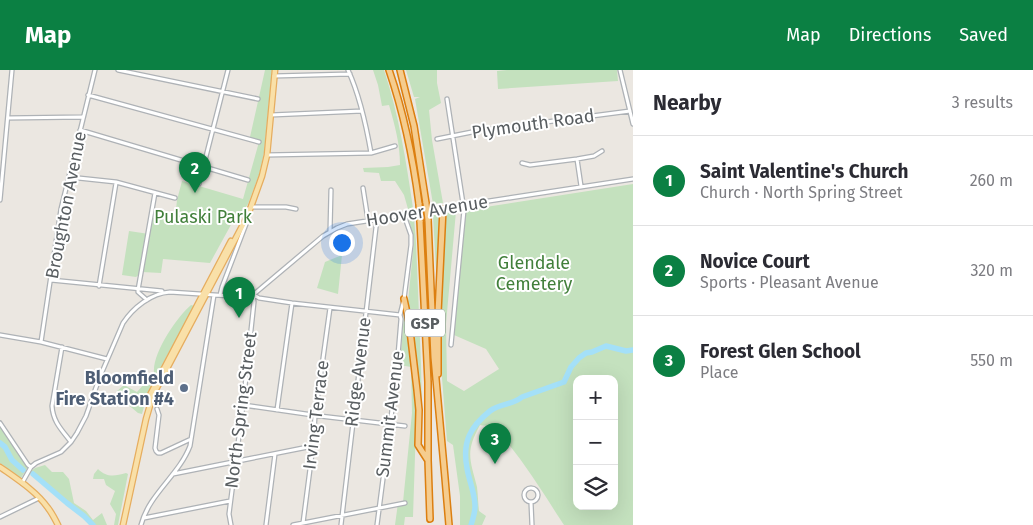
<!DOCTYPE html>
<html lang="en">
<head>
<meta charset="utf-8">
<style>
	:root { --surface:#fff; --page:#f2f2f3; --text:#2b2b33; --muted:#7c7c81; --line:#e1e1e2; --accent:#0b8043 }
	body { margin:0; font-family:"Fira Sans",sans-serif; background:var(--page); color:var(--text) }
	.controls { position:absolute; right:15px; bottom:15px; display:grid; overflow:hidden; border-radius:10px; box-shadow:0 5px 20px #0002 }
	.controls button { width:45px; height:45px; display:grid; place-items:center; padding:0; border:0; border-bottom:1px solid var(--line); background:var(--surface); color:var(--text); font:25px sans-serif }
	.you { position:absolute; left:341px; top:172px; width:18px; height:18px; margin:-12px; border:4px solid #fff; border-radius:50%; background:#1a73e8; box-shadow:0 0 0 8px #1a73e833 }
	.badge { display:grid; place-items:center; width:32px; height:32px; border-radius:50%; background:var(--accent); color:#fff; font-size:16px; font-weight:700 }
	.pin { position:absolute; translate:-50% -41px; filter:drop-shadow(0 1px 2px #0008) }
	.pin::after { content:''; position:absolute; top:26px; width:18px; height:15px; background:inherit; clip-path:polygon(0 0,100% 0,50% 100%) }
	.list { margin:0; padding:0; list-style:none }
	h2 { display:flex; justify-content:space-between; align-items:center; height:65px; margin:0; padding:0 20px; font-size:21px }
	h2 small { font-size:16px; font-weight:400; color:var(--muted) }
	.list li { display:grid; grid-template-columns:32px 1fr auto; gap:15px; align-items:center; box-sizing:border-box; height:90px; padding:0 20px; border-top:1px solid var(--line) }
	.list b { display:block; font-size:19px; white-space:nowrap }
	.list p { margin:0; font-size:16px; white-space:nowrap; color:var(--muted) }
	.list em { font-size:16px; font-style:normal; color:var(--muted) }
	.icon { flex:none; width:28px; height:28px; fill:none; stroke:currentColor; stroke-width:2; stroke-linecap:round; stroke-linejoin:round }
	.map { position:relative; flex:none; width:633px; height:455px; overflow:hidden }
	header { display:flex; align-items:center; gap:30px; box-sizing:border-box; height:70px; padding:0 25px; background:var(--accent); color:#fff }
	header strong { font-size:24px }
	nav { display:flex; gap:28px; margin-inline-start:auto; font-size:18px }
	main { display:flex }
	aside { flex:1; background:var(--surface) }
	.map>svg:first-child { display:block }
	.green { fill:#c4e1be; fill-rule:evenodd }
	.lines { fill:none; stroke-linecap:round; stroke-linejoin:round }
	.river { stroke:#a4e0f8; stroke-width:5.5 }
	.minor-casing { stroke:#aeb2b6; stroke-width:5.5 }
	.major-casing { stroke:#e6ad5f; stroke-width:7 }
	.highway-casing { stroke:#dc7f10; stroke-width:8 }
	.minor { stroke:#fff; stroke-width:3 }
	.major { stroke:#f9e0a8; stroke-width:4.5 }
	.highway { stroke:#f5cc8e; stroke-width:5 }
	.highway-bridge-casing { stroke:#dc7f10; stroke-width:8; stroke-linecap:butt }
	.highway-bridge { stroke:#f5cc8e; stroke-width:5 }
	.service-dot { fill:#5c6f8a; stroke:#fff; stroke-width:2 }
	.labels { text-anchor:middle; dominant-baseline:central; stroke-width:4; stroke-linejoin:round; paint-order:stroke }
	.shield { fill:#fff; stroke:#8b8e90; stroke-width:1 }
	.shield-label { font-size:16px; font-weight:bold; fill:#595e61 }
	.street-label { font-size:18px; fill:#595e61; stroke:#fff }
	.park-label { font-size:18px; fill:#417f3a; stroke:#fff }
	.service-label { font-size:18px; font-weight:bold; fill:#4e5e75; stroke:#fff; text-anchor:end }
</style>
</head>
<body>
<header>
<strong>Map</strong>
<nav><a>Map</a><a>Directions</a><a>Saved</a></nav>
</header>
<main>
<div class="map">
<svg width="633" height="455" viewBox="0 0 633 455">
	<rect width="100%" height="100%" fill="#ebe7e1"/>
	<!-- green -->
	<path class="green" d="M265 0H272L264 83 259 105 248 134 241 146 238 142 210 193 163 189 161 203 142 202 136 207 122 205 129 161 149 164 153 148 175 150 177 130 182 111 243 129 259 72 250 67Z
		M373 0H384C399 45 406 91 413 138L408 139 404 125 395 111H381L379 103 364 102 363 98 388 97 400 95C400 74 395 56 389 35L382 36 378 15Z
		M406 0H437V13L441 33 429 40 432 70 443 133 433 134 415 29 420 27H414Z
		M507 0H617L618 11 498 19 497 1Z
		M633 114V455H564C551 436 507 362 488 356 486 355 483 356 480 355 465 382 470 389 477 417 478 425 478 433 479 441L486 446 482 455H460V426L453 375 447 371 442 308 441 229 445 143 456 141 446 254 447 311 464 321 499 299 486 279 454 265 466 140ZM577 309H614V436H577Z
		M433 145H439V186L437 219Z
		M414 148 416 172 421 294 422 341 417 292 412 252 408 232 414 171 409 149Z
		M342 185 338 224 317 218 325 192Z
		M191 235 195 236C177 269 151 309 142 344L138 343 126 333V326L116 322 124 315 137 322 154 303C152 283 177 247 191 235Z
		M404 244 406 245 417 325 413 447H405L404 455H395L398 433 403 432 412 343 411 297 400 295Z
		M0 356 28 397 21 408 0 393Z
		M45 395 52 402H63L69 409 74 433 86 441 93 450 102 443 107 455H89L88 452 34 407 31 401 35 398Z
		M98 399C107 408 115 406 126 403L128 404 118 455H114L116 444 110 434 115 421 106 415 104 409H93L94 404Z"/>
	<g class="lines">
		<!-- river -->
		<path class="river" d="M0 373 5 377 12 390 23 400
			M33 404 67 433 84 446 93 455
			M471 455C473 449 475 442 475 436 475 423 469 411 467 398 462 372 470 357 490 341 500 333 513 335 522 327L564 312 571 297 579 288 586 283 592 282 606 276 626 281 633 280"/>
		<!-- minor casing -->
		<g class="minor-casing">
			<path id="minor" d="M118 0 258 29
				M348 0C360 26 366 54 371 83
				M620 0 633 54
				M274 6 350 4
				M88 25 259 72
				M447 29 464 140 451 275
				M271 45 362 41
				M8 48 82 47
				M80 60 248 110
				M437 69 477 61 630 41
				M267 85 371 83 395 76
				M577 89 581 116
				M522 93 530 95 577 89 594 86 602 81
				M69 107 116 112 175 128
				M199 114 228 0
				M363 118 368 150
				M0 130 12 0
				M250 138 251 137H286L296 139
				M330 161 331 120
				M51 210 162 221
				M99 216 116 113
				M138 220 155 123
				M138 220V222L147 230
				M220 225 222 217 248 149
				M254 225 259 228 292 233 400 245
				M0 265 41 272 107 289
				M41 272 61 139 95 0
				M62 277 52 336C53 352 62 360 71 372
				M243 335 320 346 405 356
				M157 339 159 345 155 378 156 381 158 383H161L191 369
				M277 340 292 233
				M0 353 28 395 31 397
				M173 404 313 376
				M22 413 31 397 36 393 61 382 71 372 77 363 86 346 99 309 123 253C133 238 151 223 170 222L245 227 253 225 323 166 337 158 347 154 438 140 463 135 633 109
				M524 425a7 7 0 1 1 14 0a7 7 0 1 1-14 0Z
				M531 433 532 455
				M0 447 35 430 39 428
				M144 448 230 431
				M303 453 313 376 315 346 330 238
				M141 455C149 424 179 405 190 376L214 225
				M231 455 229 444 230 436 243 335 254 232 253 225
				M266 455 275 384
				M293 455 405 433
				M341 455 377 149
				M377 455 396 309 401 249 400 245 404 229 411 175V165L404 145"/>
		</g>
		<!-- major casing -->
		<g class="major-casing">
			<path id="major" d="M150 325 231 171
				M0 397C17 409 36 421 48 438 52 443 55 449 58 455
				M123 455 146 349 153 325 248 145 262 106 267 85 275 0"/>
		</g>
		<!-- highway casing -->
		<g class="highway-casing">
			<path id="highway" d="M389 0C404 44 413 88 419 134
				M400 0 414 56 426 133
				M428 150 434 287 445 408 449 455
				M420 151 428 312V390L430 449
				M404 229 409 252 417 320 419 340 418 375 427 389
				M438 304V243L443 139"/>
		</g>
		<!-- minor -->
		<use href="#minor" class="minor"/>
		<!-- major -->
		<use href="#major" class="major"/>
		<!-- highway -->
		<use href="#highway" class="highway"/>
		<!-- highway-bridge casing -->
		<g class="highway-bridge-casing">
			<path id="highway-bridge" d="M426 133 428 150
				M419 134 420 151"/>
		</g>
		<!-- highway-bridge -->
		<use href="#highway-bridge" class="highway-bridge"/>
	</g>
	<!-- markers -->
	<circle class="service-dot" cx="184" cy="318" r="5"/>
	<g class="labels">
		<!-- shield labels -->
		<rect class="shield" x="405" y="239.5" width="40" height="27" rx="4"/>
		<g class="shield-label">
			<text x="425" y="253">GSP</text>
		</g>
		<!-- street labels -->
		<g class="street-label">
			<text transform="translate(533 54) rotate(-8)">Plymouth Road</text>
			<text transform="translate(66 135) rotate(-79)">Broughton Avenue</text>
			<text transform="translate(427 141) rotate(-9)">Hoover Avenue</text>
			<text transform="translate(358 302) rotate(-83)">Ridge Avenue</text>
			<text transform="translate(241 340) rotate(-83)">North Spring Street</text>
			<text transform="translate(390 344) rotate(-83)">Summit Avenue</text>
			<text transform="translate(316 345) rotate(-83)">Irving Terrace</text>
		</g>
		<!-- park labels -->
		<g class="park-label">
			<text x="203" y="147">Pulaski Park</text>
			<text x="534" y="193">Glendale<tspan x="534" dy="21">Cemetery</tspan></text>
		</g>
		<!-- service labels -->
		<g class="service-label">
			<text x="174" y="308">Bloomfield<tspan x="174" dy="21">Fire Station #4</tspan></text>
		</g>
	</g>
</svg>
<div class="controls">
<button>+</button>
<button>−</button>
<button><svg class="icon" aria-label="layers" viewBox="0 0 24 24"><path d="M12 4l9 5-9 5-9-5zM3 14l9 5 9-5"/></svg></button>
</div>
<div class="you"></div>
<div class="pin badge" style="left:239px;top:248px">1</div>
<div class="pin badge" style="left:195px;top:123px">2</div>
<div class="pin badge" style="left:495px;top:394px">3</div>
</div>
<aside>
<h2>Nearby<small>3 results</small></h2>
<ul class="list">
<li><span class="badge">1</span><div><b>Saint Valentine's Church</b><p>Church · North Spring Street</p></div><em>260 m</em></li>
<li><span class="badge">2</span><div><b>Novice Court</b><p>Sports · Pleasant Avenue</p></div><em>320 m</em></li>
<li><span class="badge">3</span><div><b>Forest Glen School</b><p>Place</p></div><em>550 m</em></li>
</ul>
</aside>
</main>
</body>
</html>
